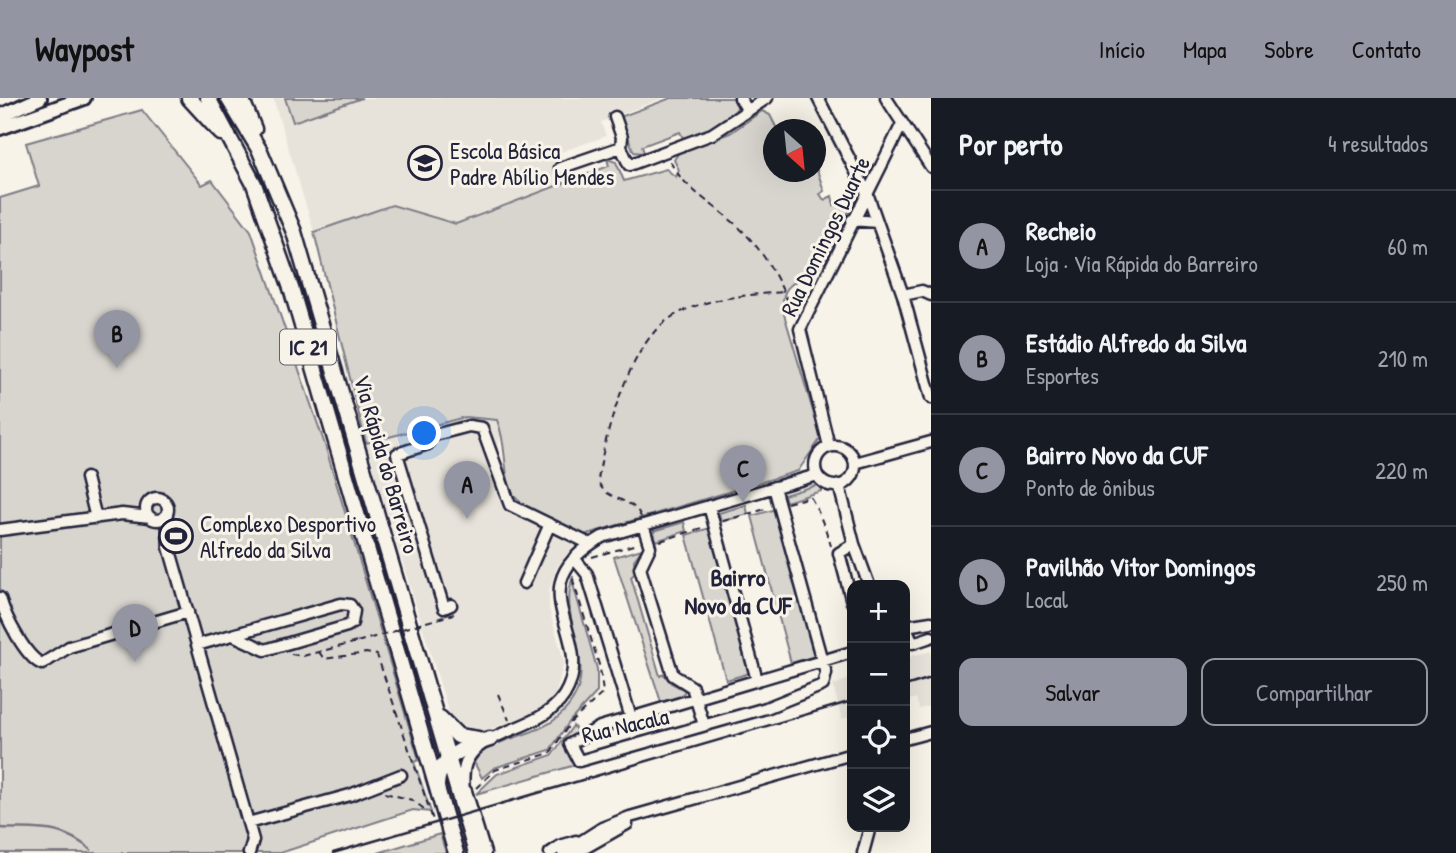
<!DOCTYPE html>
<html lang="pt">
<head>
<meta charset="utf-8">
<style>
	:root { --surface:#171b24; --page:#242831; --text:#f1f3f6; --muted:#9ea1a6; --line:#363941; --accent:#9495a2 }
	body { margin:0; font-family:"Patrick Hand",sans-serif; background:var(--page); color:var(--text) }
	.controls { position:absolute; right:21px; bottom:21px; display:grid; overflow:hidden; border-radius:14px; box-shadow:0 7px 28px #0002 }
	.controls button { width:63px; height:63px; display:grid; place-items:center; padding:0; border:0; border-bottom:2px solid var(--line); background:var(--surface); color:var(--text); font:35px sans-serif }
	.compass { position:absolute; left:763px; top:21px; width:63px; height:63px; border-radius:50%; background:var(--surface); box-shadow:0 7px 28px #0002; rotate:153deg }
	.you { position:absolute; left:425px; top:336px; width:24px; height:24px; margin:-18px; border:5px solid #fff; border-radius:50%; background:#1a73e8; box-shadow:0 0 0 10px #1a73e833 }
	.badge { display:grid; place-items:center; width:46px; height:46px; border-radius:50%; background:var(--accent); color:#111; font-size:23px; font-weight:700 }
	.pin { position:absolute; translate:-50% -58px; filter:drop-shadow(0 2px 4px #0008) }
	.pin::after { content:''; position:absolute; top:37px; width:24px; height:21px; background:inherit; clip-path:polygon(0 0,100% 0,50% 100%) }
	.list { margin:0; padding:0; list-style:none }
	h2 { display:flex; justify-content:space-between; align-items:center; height:91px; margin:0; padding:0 28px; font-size:30px }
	h2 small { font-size:23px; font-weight:400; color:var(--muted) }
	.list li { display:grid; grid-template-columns:46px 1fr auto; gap:21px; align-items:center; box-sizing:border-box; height:112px; padding:0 28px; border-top:2px solid var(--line) }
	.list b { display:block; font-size:26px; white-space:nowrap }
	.list p { margin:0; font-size:23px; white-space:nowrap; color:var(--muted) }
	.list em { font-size:23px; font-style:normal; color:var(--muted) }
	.actions { display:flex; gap:14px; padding:21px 28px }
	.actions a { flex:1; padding:16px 0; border:2px solid var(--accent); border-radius:14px; text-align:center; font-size:24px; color:var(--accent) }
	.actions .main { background:var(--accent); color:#111 }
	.icon { flex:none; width:38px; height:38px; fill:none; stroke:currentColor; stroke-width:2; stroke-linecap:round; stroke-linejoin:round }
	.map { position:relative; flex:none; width:931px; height:755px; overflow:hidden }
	header { display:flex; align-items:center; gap:42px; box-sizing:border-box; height:98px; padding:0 35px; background:var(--accent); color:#111 }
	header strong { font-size:33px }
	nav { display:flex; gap:38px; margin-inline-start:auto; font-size:24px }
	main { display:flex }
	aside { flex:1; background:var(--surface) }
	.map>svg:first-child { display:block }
	.built { fill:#e7e3db }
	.green { fill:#d8d5cf; stroke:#7d7c85; stroke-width:2 }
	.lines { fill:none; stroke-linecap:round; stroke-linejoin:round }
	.stream { stroke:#76747f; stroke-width:2.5 }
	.minor-casing { stroke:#22223b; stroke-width:15 }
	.major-casing { stroke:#22223b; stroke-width:18 }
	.highway-casing { stroke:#22223b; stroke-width:19 }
	.path { stroke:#22223b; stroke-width:2; stroke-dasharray:7 5; stroke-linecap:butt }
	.minor { stroke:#f7f3e8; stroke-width:10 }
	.major { stroke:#f7f3e8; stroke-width:12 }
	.highway { stroke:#f7f3e8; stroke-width:14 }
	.rail { stroke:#22223b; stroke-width:2.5 }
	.path-bridge { stroke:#22223b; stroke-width:2; stroke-dasharray:7 5; stroke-linecap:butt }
	.labels { text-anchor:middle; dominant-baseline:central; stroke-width:6; stroke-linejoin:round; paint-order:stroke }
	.shield { fill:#f7f3e8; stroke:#62616f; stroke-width:2 }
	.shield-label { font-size:21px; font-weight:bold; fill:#22223b }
	.poi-label { font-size:23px; fill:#22223b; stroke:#f7f3e8; text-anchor:start }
	.street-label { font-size:23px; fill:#22223b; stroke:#f7f3e8 }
	.neighbourhood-label { font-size:24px; font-weight:bold; fill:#22223b; stroke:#f7f3e8 }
</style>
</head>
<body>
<header>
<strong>Waypost</strong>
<nav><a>Início</a><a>Mapa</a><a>Sobre</a><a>Contato</a></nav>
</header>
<main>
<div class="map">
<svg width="931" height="755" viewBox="0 0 931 755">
	<rect width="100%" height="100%" fill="#f7f3e8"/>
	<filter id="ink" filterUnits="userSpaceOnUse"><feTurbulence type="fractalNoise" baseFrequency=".0143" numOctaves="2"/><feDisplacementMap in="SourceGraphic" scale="14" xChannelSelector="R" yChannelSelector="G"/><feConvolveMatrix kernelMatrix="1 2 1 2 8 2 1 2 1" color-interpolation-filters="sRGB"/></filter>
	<g filter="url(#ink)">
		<!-- built -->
		<path class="built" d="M273 0H663L601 24 606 38 555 56 565 84 543 93 456 126 392 107 314 134Z
			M465 318 497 322 504 338 500 340 498 355 512 394 581 438 556 471 549 493V510L564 564 555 599 541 613 482 634H470L451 622 366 345Z
			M931 553V608L919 611 916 600 905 603V560Z
			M852 580V619L842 621 833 587Z"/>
		<!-- green -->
		<path class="green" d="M285 0H362L293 24Z
			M671 0H735L738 8C731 25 700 34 683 40L680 34 642 48 644 55 634 54 620 19Z
			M142 12 202 87 212 82 251 133 324 344 419 662 414 664 431 714 413 712 280 755H0V100L39 88 26 45Z
			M762 13 770 17 777 31 774 32V74L817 72 824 93 820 96 824 102 832 98 834 107 854 98C847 120 836 145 824 164 809 185 776 178 784 216L821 340 798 373 581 438C564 429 519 411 511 393 503 373 507 346 497 322L465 319 366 345 314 134 392 107 456 126 609 68 607 61 616 64 624 83 666 71 676 79 679 72 674 62 679 54 730 35Z
			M820 386 821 393 786 404 784 397Z
			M746 407 748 416 721 424 719 415Z
			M776 411 816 558 791 565 752 418Z
			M684 424 686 433 656 443 654 433Z
			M710 430 750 575 726 582 686 437Z
			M642 451 634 462 635 475 631 479 660 578 664 576 671 585 685 592 682 598 661 604 614 459Z
			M573 478V486L597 571V594L570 623 550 652 494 670 482 680 474 664 480 656C502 638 536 638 558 619 609 575 555 529 573 478Z
			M573 628 578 634 565 645 575 667 476 696 497 676 552 657Z
			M445 673 469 755H461L440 683Z
			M440 736 446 755H378Z"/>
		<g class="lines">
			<!-- stream -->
			<path class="stream" d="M0 730C38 732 60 726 91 752"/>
			<!-- minor casing -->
			<g class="minor-casing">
				<path id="minor" d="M740 0 748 13
					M818 0 867 95 903 197 931 300
					M886 0 931 69
					M615 19 622 39 621 49
					M560 70 621 49 629 67 712 36 767 0
					M852 122 877 124
					M903 197 922 193 931 197
					M815 368a20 20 0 1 1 40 0a20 20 0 1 1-40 0Z
					M829 348 800 231 901 28
					M855 365 931 344
					M86 380 96 420
					M839 387 854 446 869 487
					M774 389 822 563 826 575 823 587 766 610 579 663 570 646 600 629 822 563 852 554
					M146 411a11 11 0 1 1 22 0a11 11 0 1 1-22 0Z
					M709 408 757 582
					M167 418 169 449 253 742 249 755
					M643 427 650 449 640 470 673 577 692 589 704 627
					M0 432 122 416 150 419
					M574 460 587 476 631 620
					M524 485 549 428
					M0 500C5 518 25 559 42 566L69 549 188 514
					M852 504 839 455 854 446
					M451 507 444 510 397 356 428 346 427 339 469 328 482 330 510 407 590 446
					M905 528 931 524
					M906 529 913 545 931 539
					M197 547 341 506 350 507 354 513 352 525 347 528 265 552 233 537
					M905 641 931 634
					M466 693 485 755
					M464 700C464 690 462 678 465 668 475 629 549 635 568 590 593 533 515 490 602 439L817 377
					M248 725 350 697 401 677
					M550 755 560 748 576 743
					M563 755 602 730 630 719 852 656
					M576 755 627 726
					M863 755 870 729"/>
			</g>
			<!-- major casing -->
			<g class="major-casing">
				<path id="major" d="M0 18 40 0
					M0 30 84 0"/>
			</g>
			<!-- highway casing -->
			<g class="highway-casing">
				<path id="highway" d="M189 0 221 35
					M208 0 254 86 291 190 456 755
					M228 0 260 53 294 134 476 755
					M241 0 254 31
					M440 620 458 638 478 641
					M437 689C437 659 465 648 490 641"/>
			</g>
			<!-- path -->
			<path class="path" d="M670 63C683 90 712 105 733 124 765 152 779 182 795 220
				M787 405 810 399C816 406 828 437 831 448
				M641 419C634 399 603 403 598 382 604 338 629 250 666 223 697 200 747 197 784 194
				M723 423 769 410
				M660 443 705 429
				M592 459 637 446
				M849 514 852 525
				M319 554 324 561 366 555 377 557 433 722
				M291 556 303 558 357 544
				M498 596 509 622
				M476 690 495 672 550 655 571 624 603 595 600 570 573 482 575 479
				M385 695 412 702 427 713"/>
			<!-- minor -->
			<use href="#minor" class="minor"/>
			<!-- major -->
			<use href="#major" class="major"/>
			<!-- highway -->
			<use href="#highway" class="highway"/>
			<!-- rail -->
			<path class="rail" d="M905 588 931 580
				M333 755 852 603"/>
			<!-- path-bridge -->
			<path class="path-bridge" d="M357 544 454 516"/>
		</g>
	</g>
	<!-- icons -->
	<defs>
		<g id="school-ring" transform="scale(1.75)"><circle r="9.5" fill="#f7f3e8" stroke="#22223b" stroke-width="1.5"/><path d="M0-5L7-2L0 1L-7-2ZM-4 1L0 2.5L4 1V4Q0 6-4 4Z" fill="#22223b"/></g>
		<g id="stadium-ring" transform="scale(1.75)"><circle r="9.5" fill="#f7f3e8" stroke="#22223b" stroke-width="1.5"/><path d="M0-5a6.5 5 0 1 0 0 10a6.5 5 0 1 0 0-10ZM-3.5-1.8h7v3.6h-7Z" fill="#22223b"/></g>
	</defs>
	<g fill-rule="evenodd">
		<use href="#school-ring" x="425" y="65"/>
		<use href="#stadium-ring" x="176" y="438"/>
	</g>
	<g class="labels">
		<!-- shield labels -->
		<rect class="shield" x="280" y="231.5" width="56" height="35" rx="5"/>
		<g class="shield-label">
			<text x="308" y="249">IC 21</text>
		</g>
		<!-- poi labels -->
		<g class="poi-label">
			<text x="450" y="52">Escola Básica<tspan x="450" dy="26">Padre Abílio Mendes</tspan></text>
			<text x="200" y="425">Complexo Desportivo<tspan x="200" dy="26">Alfredo da Silva</tspan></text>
		</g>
		<!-- street labels -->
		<g class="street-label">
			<text transform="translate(825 138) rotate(-64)">Rua Domingos Duarte</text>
			<text transform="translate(387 366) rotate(74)">Via Rápida do Barreiro</text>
			<text transform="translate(625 627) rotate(-13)">Rua Nacala</text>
		</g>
		<!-- neighbourhood labels -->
		<g class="neighbourhood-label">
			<text x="738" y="479">Bairro<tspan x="738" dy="28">Novo da CUF</tspan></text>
		</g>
	</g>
</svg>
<div class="controls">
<button>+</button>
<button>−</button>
<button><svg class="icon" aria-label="locate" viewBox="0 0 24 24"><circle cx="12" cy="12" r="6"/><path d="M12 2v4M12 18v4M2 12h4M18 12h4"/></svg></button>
<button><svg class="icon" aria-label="layers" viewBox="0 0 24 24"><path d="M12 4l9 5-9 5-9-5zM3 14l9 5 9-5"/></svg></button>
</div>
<svg class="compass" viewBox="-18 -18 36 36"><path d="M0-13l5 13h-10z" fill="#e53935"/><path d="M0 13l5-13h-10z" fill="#9ea1a6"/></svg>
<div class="you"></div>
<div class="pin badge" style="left:467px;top:421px">A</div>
<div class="pin badge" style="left:117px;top:270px">B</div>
<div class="pin badge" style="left:743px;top:405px">C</div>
<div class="pin badge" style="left:135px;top:564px">D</div>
</div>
<aside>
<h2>Por perto<small>4 resultados</small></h2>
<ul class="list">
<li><span class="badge">A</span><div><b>Recheio</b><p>Loja · Via Rápida do Barreiro</p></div><em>60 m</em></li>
<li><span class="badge">B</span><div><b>Estádio Alfredo da Silva</b><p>Esportes</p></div><em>210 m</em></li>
<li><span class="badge">C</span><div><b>Bairro Novo da CUF</b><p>Ponto de ônibus</p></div><em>220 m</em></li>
<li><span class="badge">D</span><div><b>Pavilhão Vitor Domingos</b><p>Local</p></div><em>250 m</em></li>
</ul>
<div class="actions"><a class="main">Salvar</a><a>Compartilhar</a></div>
</aside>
</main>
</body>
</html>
